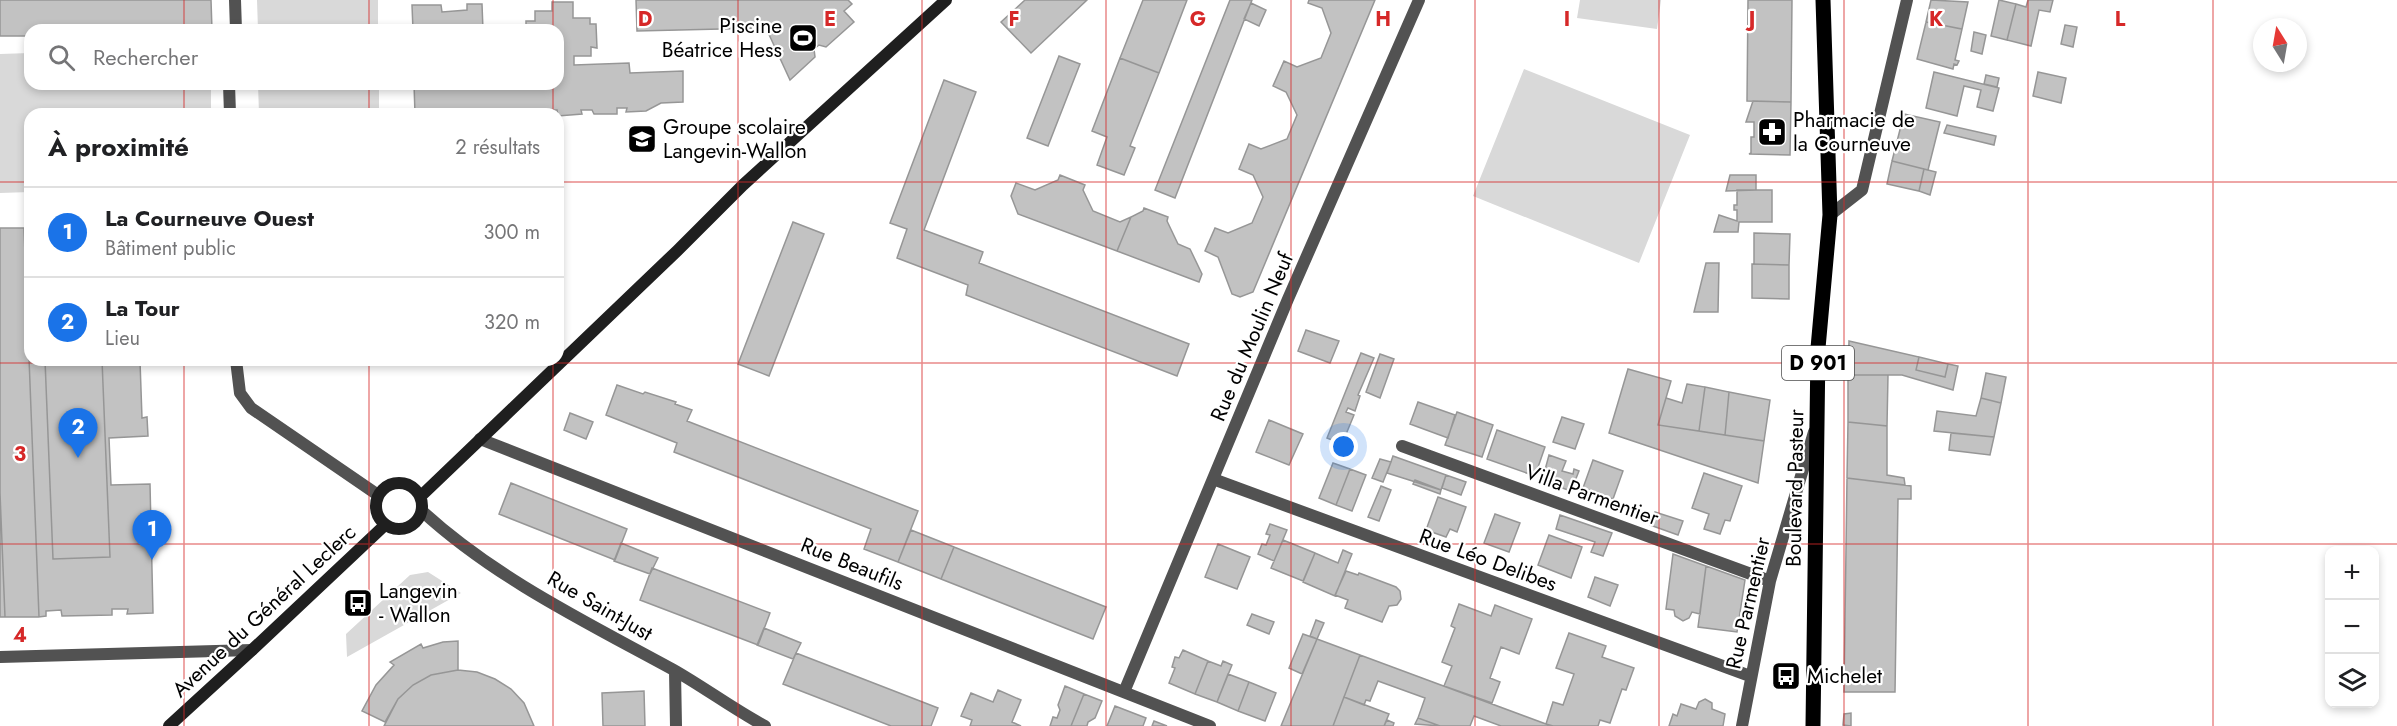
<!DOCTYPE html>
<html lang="fr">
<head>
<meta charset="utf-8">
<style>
	:root { --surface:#fff; --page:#f2f2f2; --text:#202124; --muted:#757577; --line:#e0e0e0; --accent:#1a73e8 }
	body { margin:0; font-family:Jost,sans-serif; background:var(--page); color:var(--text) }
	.controls { position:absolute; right:18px; bottom:18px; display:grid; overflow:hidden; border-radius:12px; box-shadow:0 3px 9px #0003 }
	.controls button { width:54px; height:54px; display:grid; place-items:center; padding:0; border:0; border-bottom:2px solid var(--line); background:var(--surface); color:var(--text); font:30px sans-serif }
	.compass { position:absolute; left:2253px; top:18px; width:54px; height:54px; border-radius:50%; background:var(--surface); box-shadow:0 3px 9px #0003; rotate:349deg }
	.you { position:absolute; left:1344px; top:447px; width:21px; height:21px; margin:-15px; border:4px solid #fff; border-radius:50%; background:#1a73e8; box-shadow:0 0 0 9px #1a73e833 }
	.badge { display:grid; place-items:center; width:39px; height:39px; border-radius:50%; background:var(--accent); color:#fff; font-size:20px; font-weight:700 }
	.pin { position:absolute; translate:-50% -50px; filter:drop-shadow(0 2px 3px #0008) }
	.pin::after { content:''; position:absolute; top:32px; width:21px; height:18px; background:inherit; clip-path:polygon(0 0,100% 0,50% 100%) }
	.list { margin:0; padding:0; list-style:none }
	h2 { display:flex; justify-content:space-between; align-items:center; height:78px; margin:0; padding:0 24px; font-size:26px }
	h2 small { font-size:20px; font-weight:400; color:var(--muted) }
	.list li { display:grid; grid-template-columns:39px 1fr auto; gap:18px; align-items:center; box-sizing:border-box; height:90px; padding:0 24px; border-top:2px solid var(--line) }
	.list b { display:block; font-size:22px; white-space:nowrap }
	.list p { margin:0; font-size:20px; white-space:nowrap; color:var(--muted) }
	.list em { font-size:20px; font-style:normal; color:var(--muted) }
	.icon { flex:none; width:33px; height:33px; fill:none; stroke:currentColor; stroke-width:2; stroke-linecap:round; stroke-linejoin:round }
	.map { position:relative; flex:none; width:2397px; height:726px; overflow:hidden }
	.search { position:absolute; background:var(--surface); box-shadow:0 3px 9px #0003; left:24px; top:24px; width:540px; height:66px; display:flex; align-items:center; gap:15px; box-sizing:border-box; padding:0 21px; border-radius:18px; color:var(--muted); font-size:22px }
	.panel { position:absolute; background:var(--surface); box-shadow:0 3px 9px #0003; left:24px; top:108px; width:540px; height:258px; border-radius:18px }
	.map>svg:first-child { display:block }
	.green { fill:#d9d9d9 }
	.building { fill:#c2c2c2; stroke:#969696; stroke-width:1.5 }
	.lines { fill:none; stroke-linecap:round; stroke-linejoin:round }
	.street { stroke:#525252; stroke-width:12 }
	.secondary { stroke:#1f1f1f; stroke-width:12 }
	.primary { stroke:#000; stroke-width:15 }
	.grid { fill:none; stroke:#d62828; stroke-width:1.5; stroke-opacity:0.55 }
	.labels { text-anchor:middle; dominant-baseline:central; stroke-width:4.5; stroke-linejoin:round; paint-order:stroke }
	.shield { fill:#fff; stroke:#4c4c4c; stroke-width:1.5 }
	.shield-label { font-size:20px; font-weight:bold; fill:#000 }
	.poi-label { font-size:21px; fill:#000; stroke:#fff; text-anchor:start }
	.street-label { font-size:21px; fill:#000; stroke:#fff }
	.grid-label { font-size:20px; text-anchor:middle; font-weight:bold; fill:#d62828; stroke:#fff; stroke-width:4.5; stroke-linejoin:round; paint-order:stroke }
</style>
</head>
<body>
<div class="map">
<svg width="2397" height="726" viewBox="0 0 2397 726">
	<rect width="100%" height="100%" fill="#fff"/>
	<!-- green -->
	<path class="green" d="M257 0H378V30H258Z
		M1580 0H1661L1657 29 1577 18Z
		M30 53V84H211V114H30V192L0 193V54Z
		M1524 69 1690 135 1639 263 1473 196Z
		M258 84H379V114H259Z
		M428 572 461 593 347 657 346 634 410 575Z"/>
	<!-- building -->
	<path class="building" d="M0 0H211L212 30H30V36H0Z
		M636 0H848L852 4 844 11 854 22 826 47 819 45 814 49 815 57 790 80 766 28 637 31Z
		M1025 0H1087L1031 53 1001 22Z
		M1143 0H1187L1159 73 1120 58Z
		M1230 0H1252L1175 198 1155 190Z
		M1309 0H1375L1253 292 1240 297 1232 294 1218 257 1205 251 1215 228 1228 233 1252 223 1263 197 1253 175 1239 169 1249 144 1261 149 1287 139 1297 115 1286 92 1273 86 1284 61 1297 67 1321 58 1331 33 1322 8 1308 3Z
		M1748 0H1792L1791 102 1747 101Z
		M1931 0 1968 2 1962 29 1926 22Z
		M1999 0 2016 4 2007 40 1991 36Z
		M2028 0H2053L2050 12 2039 10 2031 46 2007 40 2016 4 2026 7Z
		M552 2H573V18H590V24H596L597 48 591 47V56H574V65L629 63 630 73 683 71V102L661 103 646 111 626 112 627 108H617V114H594L592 110H581L582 114 558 116 557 110H547L548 114H415L414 84H558V30H526V21H535V11H552Z
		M1251 3 1266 10 1259 26 1244 19Z
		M467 4H482L483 30H413L412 5H441L442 12 467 10Z
		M1926 22 1962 29 1955 60 1959 61 1957 65 1954 64 1953 69 1917 59Z
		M2065 25 2077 27 2073 47 2061 44Z
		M1974 32 1986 35 1982 54 1971 51Z
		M1059 56 1080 64 1048 146 1027 138Z
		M1120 58 1159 73 1130 146 1135 148 1124 175 1097 165 1107 137 1092 131Z
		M1934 72 1999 88 1993 111 1977 107 1981 90 1964 86 1957 116 1926 108Z
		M2038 72 2066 78 2061 103 2033 96Z
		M1986 75 1999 78 1997 87 1984 84Z
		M944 80 976 92 924 230 983 252 979 263 1189 344 1177 376 966 295 968 285 897 258 907 229 890 223Z
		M1753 101 1791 102 1790 155 1749 154 1751 153V137H1754V122H1746Z
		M1904 114 1940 122 1928 170 1892 161Z
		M1947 125 1996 136 1994 145 1944 133Z
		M1892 161 1924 169 1919 191 1887 184Z
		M1924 169 1936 172 1930 195 1919 191Z
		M1060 175 1085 185 1083 190 1093 211 1120 222 1131 217 1117 251 1018 214 1011 196 1016 183 1035 190 1058 180Z
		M1730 175H1756V190L1726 191Z
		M1737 190H1772V222H1739L1738 232H1714L1719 215 1737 221V210H1734V205H1737Z
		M1144 208 1168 217 1167 221 1178 244 1190 249 1202 274 1199 282 1117 251 1131 217 1143 211Z
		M793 222 824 234 769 376 738 364Z
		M0 228H24L39 617H5L0 493Z
		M24 228H30V360H45L53 559 110 557 102 360H145L140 361 142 418 147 417 148 436 109 438 111 485 150 484 153 613 127 614 128 609H112V615L62 616 61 610 46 611V616L39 617Z
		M1754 233 1790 234 1789 265 1754 264Z
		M1706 263H1719L1718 312H1694Z
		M1752 264 1789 265V299L1752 298Z
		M1306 330 1339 341 1330 363 1298 351Z
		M1849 341 1919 357 1916 370 1945 377 1948 364 1958 366 1953 390 1902 375H1848Z
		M1361 353 1374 358 1358 395 1360 396 1355 411 1348 408 1346 412 1354 415 1342 444 1327 438Z
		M1380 354 1394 359 1380 398 1366 392Z
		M1919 357 1948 364 1945 377 1916 370Z
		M45 360H102L110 557 53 559Z
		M1628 369 1671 381 1658 425 1764 441 1758 483 1609 433Z
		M1986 373 2006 377 2001 403 1981 398Z
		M1848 375H1888L1887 426 1848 422Z
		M1687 384 1705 387 1699 431 1658 425 1666 398 1682 403Z
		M617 385 643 394 645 392 676 402 675 404 692 410 687 421 918 511 898 562 864 549 871 529 674 452 677 443 606 415Z
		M1705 387 1729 392 1725 435 1699 431Z
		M1729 392 1770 400 1764 441 1725 435Z
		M1981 398 2001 403 1994 437 1934 431 1937 411 1976 416Z
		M1418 402 1455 415 1448 438 1410 424Z
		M1457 412 1493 425 1482 457 1445 445Z
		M570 413 593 422 586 439 564 430Z
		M1562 417 1584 424 1575 449 1553 442Z
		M1269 420 1303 434 1289 465 1256 452Z
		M1848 422 1887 426V475L1904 478 1905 485 1847 478Z
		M1497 430 1545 447 1535 476 1487 459Z
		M1951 433 1994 437 1990 455 1949 450Z
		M1549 455 1566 461 1562 471 1573 474 1574 469 1579 471 1571 491 1542 481Z
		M1393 456 1446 475 1441 490 1387 473Z
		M1380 459 1391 462 1383 482 1372 478Z
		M1593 460 1623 471 1613 499 1583 488Z
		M1333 463 1350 469 1336 505 1319 498Z
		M1350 469 1366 475 1352 511 1336 505Z
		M1704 473 1742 486 1730 521 1725 520 1720 534 1704 529 1709 514 1692 508Z
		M1446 475 1466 482 1461 495 1442 488Z
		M1847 478 1911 486V499H1898L1895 692H1844Z
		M1415 480 1441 490 1440 494 1413 484Z
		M511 483 627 529 615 560 499 514Z
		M1381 486 1391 490 1379 521 1368 517Z
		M0 493 5 617H0Z
		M1438 497 1466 507 1457 532 1450 529 1446 537 1426 530Z
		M1655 512 1683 521 1678 535 1650 525Z
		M1495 514 1520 523 1509 552 1484 543Z
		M1560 515 1612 533 1603 556 1591 552 1595 542 1556 529Z
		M1270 524 1287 530 1274 561 1258 554 1262 544 1266 545 1270 535 1266 534Z
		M911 530 954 547 941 579 898 562Z
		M1549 535 1582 547 1571 578 1538 565Z
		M1283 540 1315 553 1303 581 1271 568Z
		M621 543 658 558 650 574 614 561Z
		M1218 544 1250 557 1237 589 1205 577Z
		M954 547 1106 607 1093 639 941 579Z
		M1343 550 1352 554 1335 596 1303 582 1315 553 1338 563Z
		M1673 554 1706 566 1700 614 1692 612 1689 618 1683 621 1675 616 1674 610 1666 609Z
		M1706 566 1745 580 1737 632 1698 627Z
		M652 568 770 613 758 645 640 600Z
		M1346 571 1358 575 1359 573 1396 587 1400 591 1401 599 1397 605 1389 606 1382 622 1345 608 1348 600 1335 595Z
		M1595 577 1618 585 1610 606 1588 597Z
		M1459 604 1491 616 1495 605 1532 619 1519 654 1501 647 1490 678 1500 682 1492 703 1444 686 1452 666 1442 662 1455 628 1451 626Z
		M1252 614 1274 622 1269 634 1247 625Z
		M1316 620 1324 623 1317 639 1310 636Z
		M764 628 801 643 793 659 757 645Z
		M1569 633 1606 646 1602 657 1634 668 1626 690 1622 689 1610 723 1600 720 1598 726H1553L1546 724 1553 702 1563 705 1574 674 1556 668Z
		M1303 634 1317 639 1302 674 1289 668Z
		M1317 639 1360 655 1333 726H1281Z
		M458 641V670L431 675 413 685 398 699 385 722 362 711 376 685 394 665 390 662 421 644 423 648 443 642Z
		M1183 650 1208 661 1195 694 1169 683 1175 668 1172 667 1175 657 1179 658Z
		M796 653 938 708 931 726H891L783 684Z
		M1360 655 1546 724 1553 726H1501L1474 716 1470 726H1440L1418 718 1425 698 1378 681 1370 701 1366 700 1364 705 1344 697Z
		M1208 661 1221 666 1223 661 1232 665 1217 702 1195 694Z
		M458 670 477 672 495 679 511 689 524 703 534 726H384L398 699 413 685 431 675Z
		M1228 674 1249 682 1238 711 1217 702Z
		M1249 682 1276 693 1265 721 1238 711Z
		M1065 686 1084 694 1071 726H1050L1053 717 1057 718 1060 710 1058 705Z
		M998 690 1021 700 1012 722 1021 726H970L972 720 961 716 971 693 993 702Z
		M644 691 645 726H603L602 693Z
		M1084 694 1102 701 1095 718 1088 722 1087 726H1071Z
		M1344 697 1389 714 1384 726H1333Z
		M1705 699 1712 703V709L1725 714 1723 726H1669L1673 714 1677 716 1681 704 1696 709 1699 702Z
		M1115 706 1146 718 1143 726H1107Z
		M1851 713V726L1843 725 1844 714Z
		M1418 718 1440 726 1415 724Z
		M1387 720 1394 723 1393 726H1384Z
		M1154 721 1167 726H1152Z"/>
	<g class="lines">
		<!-- street -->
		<path class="street" d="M235 0 236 30
			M229 84 230 114
			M1830 215 1862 190 1907 0
			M236 360 240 393 251 408 378 495
			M480 439 1210 726
			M1402 446 1770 581
			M1213 479 1750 676
			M422 511C495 578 586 622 672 669 704 687 733 709 765 726
			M0 657 252 650
			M675 671 676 726
			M1124 692 1288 299 1419 0
			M1742 726 1770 581 1814 432"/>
		<!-- secondary -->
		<path class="secondary" d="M376 506a23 23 0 1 1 46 0a23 23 0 1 1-46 0Z
			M421 496 677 251 743 185 946 0
			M169 726 252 650 385 525"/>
		<!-- primary -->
		<path class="primary" d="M1813 726 1818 348 1830 215 1823 0"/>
	</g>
	<!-- grid -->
	<path class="grid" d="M184 0V30M369 0V30M553 0V30M738 0V726M922 0V726M1106 0V726M1291 0V726M1475 0V726M1659 0V726M1844 0V726M2028 0V726M2213 0V726M184 84V114M369 84V114M553 84V114M0 182H30M558 182H2397M184 360V726M369 360V726M553 360V726M0 363H2397M0 544H2397"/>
	<!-- icons -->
	<defs>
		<g id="stadium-square" transform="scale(1.5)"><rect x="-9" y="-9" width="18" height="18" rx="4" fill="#000" stroke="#fff"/><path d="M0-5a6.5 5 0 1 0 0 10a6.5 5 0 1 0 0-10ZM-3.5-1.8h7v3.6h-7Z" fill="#fff"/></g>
		<g id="pharmacy-square" transform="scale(1.5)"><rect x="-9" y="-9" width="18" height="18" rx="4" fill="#000" stroke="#fff"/><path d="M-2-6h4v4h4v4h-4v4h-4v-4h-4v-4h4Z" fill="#fff"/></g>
		<g id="school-square" transform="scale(1.5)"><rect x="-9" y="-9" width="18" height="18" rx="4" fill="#000" stroke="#fff"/><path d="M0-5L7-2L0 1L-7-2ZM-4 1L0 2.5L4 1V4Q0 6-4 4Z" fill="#fff"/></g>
		<g id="bus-square" transform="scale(1.5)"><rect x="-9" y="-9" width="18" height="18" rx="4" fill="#000" stroke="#fff"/><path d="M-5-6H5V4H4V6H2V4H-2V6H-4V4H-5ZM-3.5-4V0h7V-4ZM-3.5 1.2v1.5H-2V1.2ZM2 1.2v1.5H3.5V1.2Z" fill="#fff"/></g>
	</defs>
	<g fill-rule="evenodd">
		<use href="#stadium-square" x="803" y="38"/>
		<use href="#pharmacy-square" x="1772" y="132"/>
		<use href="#school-square" x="642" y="139"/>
		<use href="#bus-square" x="358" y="603"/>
		<use href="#bus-square" x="1786" y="676"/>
	</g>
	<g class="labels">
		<!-- shield labels -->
		<rect class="shield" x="1782" y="346" width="72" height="34" rx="4.5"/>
		<g class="shield-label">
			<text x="1818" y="363">D 901</text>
		</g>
		<!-- poi labels -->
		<g class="poi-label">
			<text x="782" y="26" text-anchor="end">Piscine<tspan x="782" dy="24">Béatrice Hess</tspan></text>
			<text x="1793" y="120">Pharmacie de<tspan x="1793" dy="24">la Courneuve</tspan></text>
			<text x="663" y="127">Groupe scolaire<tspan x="663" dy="24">Langevin-Wallon</tspan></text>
			<text x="379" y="591">Langevin<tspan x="379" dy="24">- Wallon</tspan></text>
			<text x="1807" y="676">Michelet</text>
		</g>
		<!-- street labels -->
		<g class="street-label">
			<text transform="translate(1252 337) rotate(-67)">Rue du Moulin Neuf</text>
			<text transform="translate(1795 488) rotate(-89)">Boulevard Pasteur</text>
			<text transform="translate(1592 495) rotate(20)">Villa Parmentier</text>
			<text transform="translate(1488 560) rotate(20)">Rue Léo Delibes</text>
			<text transform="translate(852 564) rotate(22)">Rue Beaufils</text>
			<text transform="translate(1748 603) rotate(-77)">Rue Parmentier</text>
			<text transform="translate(600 606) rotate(30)">Rue Saint-Just</text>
			<text transform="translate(264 611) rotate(-43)">Avenue du Général Leclerc</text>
		</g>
	</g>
	<g class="grid-label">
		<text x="645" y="26">D</text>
		<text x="830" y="26">E</text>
		<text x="1014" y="26">F</text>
		<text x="1198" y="26">G</text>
		<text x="1383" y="26">H</text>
		<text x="1567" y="26">I</text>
		<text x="1752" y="26">J</text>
		<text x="1936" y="26">K</text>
		<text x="2120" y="26">L</text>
		<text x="20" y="461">3</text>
		<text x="20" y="642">4</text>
	</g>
</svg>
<div class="controls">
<button>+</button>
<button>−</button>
<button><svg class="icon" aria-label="layers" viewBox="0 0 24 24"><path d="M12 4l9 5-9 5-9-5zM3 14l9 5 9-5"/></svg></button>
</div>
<svg class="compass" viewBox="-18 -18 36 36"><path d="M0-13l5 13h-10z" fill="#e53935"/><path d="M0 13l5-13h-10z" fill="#757577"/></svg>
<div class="you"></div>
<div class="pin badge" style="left:152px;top:560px">1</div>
<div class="pin badge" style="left:78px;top:458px">2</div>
<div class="search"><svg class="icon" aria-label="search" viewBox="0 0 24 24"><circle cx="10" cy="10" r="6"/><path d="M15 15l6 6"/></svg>Rechercher</div>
<section class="panel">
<h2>À proximité<small>2 résultats</small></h2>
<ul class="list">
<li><span class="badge">1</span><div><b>La Courneuve Ouest</b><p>Bâtiment public</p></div><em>300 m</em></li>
<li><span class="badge">2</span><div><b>La Tour</b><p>Lieu</p></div><em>320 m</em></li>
</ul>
</section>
</div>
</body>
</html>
